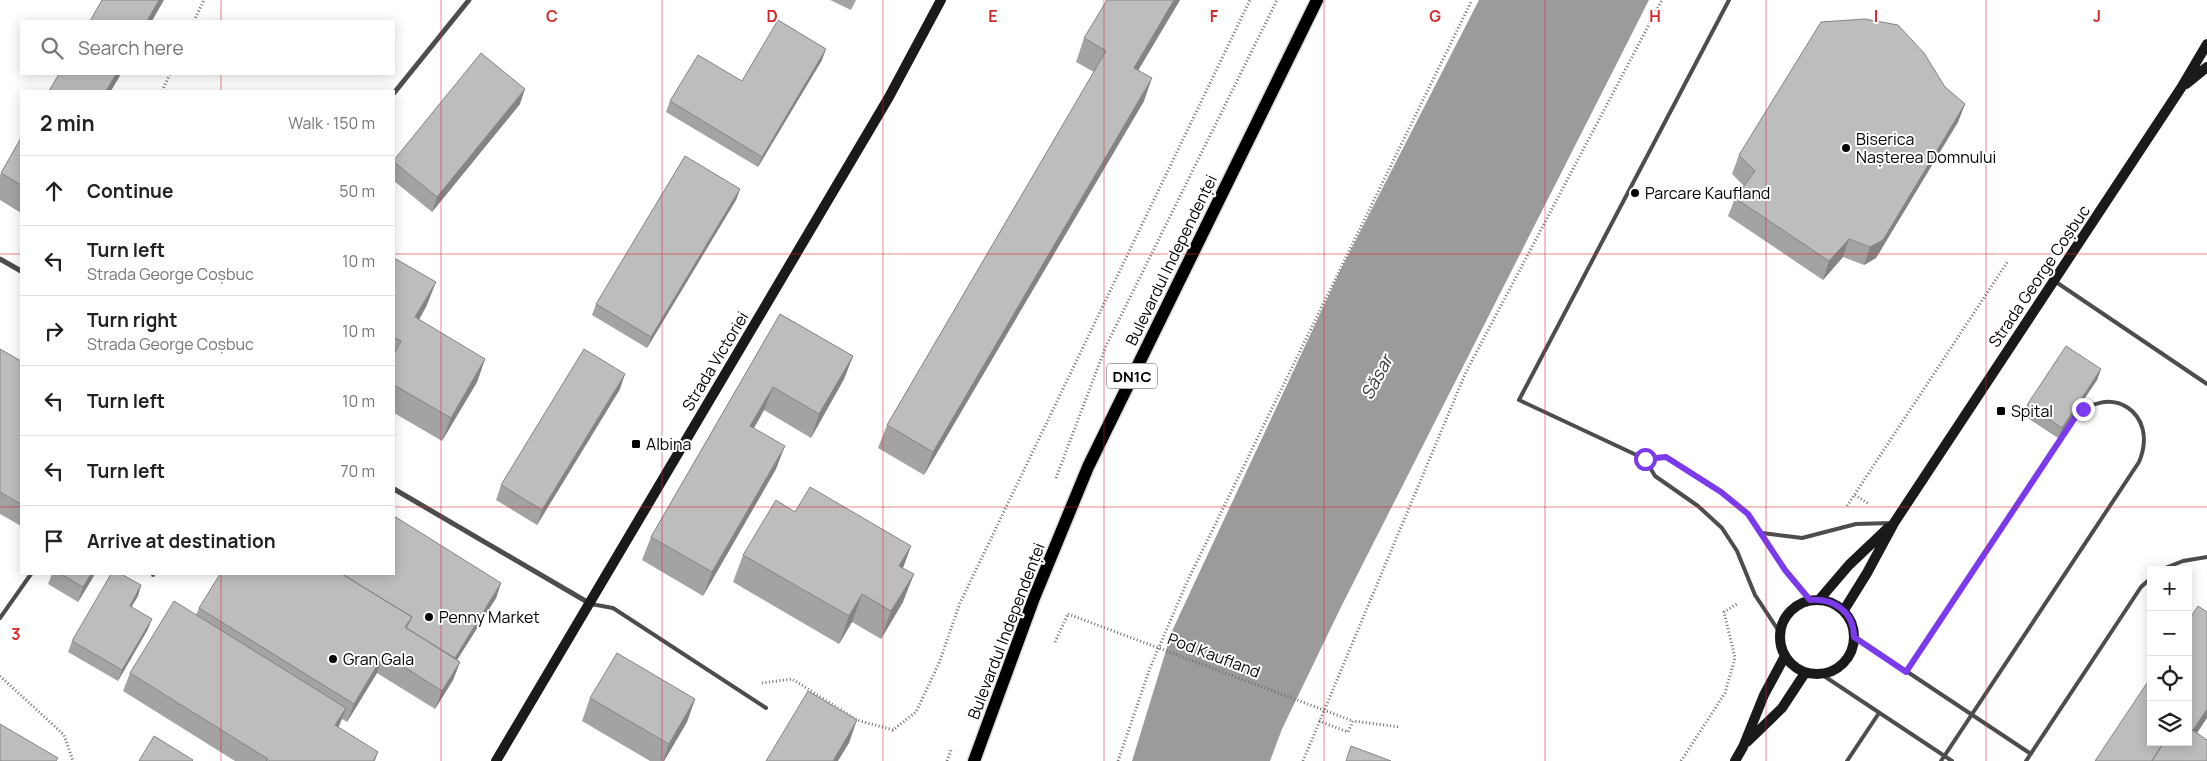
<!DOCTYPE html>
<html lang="en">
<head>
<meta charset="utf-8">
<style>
	:root { --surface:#fff; --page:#f6f6f6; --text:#222; --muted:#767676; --line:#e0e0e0 }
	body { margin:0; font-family:Manrope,sans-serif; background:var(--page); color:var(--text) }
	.controls { position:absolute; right:15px; bottom:15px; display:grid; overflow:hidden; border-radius:0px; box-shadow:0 2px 12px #0003 }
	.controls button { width:45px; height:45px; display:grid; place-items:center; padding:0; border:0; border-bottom:1px solid var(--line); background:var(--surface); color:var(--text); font:25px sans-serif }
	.stop { position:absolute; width:15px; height:15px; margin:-11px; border:4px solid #7c3aed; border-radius:50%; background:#fff }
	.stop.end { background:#7c3aed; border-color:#fff; box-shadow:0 1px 5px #0008 }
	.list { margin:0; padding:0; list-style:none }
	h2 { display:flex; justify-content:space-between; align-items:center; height:65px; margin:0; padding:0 20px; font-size:21px }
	h2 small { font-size:16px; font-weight:400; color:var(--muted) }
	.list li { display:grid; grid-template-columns:32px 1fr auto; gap:15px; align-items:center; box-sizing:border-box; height:70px; padding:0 20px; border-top:1px solid var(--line) }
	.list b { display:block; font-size:19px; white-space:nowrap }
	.list p { margin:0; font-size:16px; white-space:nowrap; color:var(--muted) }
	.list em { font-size:16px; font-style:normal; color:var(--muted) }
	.icon { flex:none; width:28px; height:28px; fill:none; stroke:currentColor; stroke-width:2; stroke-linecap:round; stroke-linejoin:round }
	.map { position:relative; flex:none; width:2207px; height:761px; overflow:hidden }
	.search { position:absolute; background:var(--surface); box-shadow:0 2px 12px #0003; left:20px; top:20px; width:375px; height:55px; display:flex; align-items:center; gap:12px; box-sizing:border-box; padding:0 18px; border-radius:0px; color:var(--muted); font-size:19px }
	.panel { position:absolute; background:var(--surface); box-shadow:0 2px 12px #0003; left:20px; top:90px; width:375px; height:485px; border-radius:0px }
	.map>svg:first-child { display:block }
	.water { fill:#9b9b9b }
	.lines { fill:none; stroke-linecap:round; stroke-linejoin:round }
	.primary-casing { stroke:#dbdbdb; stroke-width:15 }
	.path { stroke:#6f6f6f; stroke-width:3; stroke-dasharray:1 2.5; stroke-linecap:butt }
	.lane { stroke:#4d4d4d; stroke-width:4 }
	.street { stroke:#4d4d4d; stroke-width:5 }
	.secondary { stroke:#1a1a1a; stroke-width:10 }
	.primary { stroke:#000; stroke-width:12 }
	.path-bridge { stroke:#6f6f6f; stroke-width:3; stroke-dasharray:1 2.5; stroke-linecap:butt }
	.wall { fill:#a3a3a3 }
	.shaded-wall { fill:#848484 }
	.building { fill:#bdbdbd; stroke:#848484 }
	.route { stroke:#7c3aed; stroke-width:6 }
	.grid { fill:none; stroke:#d62828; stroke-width:1; stroke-opacity:0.55 }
	.poi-dot { fill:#000; stroke:#fff; stroke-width:2 }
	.labels { text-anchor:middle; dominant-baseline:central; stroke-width:4; stroke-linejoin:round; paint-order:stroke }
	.shield { fill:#fff; stroke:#4c4c4c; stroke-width:1 }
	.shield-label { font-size:15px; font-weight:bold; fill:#000 }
	.poi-label { font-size:16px; fill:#000; stroke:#fff; text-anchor:start }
	.street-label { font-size:16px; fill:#000; stroke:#fff }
	.water-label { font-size:18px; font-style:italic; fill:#3c3c3c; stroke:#fff }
	.grid-label { font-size:16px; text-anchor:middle; font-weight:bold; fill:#d62828; stroke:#fff; stroke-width:4; stroke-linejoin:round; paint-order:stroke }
</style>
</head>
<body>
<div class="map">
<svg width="2207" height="761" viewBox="0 0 2207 761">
	<rect width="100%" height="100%" fill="#fff"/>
	<!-- water -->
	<path class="water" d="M1479 0H1649L1342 605 1282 729 1270 761H1132L1172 631 1340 271Z"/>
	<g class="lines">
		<!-- primary casing -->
		<g class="primary-casing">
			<path id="primary" d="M974 761 1034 598 1088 467 1317 0"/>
		</g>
		<!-- path -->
		<path class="path" d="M194 21 204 0
			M162 91 170 74
			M1056 478 1106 346 1277 0
			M1855 495 1869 504
			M1847 506 2008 261
			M1055 642 1068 614
			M0 676 64 735 73 761
			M762 683 792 679 857 720 893 730 916 712 939 663 960 603 1250 0
			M1319 721 1348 732 1353 721 1400 727
			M947 761 951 750
			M1118 761 1150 668 1187 582 1472 0
			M1303 761 1466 372 1662 0
			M1681 761 1725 693 1735 658 1724 612 1737 604"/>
		<!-- lane -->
		<path class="lane" d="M1729 0 1519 400 1645 459 1666 457 1721 492 1748 514 1785 570 1810 600
			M2056 282 2207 384
			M1645 459 1655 476 1698 506 1722 528 1737 551 1755 595 1780 633
			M1762 533 1802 538 1856 524 1891 523
			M2160 570 2183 561 2207 557
			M153 575V574
			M591 604 613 608 766 708
			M0 618 31 574
			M1855 637 2031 754
			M1906 672 2074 419C2109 380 2160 413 2139 462L1941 761
			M1821 674 1952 761
			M1847 761 1879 713
			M2026 761 2141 587 2151 578"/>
		<!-- street -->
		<path class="street" d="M394 93 469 0
			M0 259 21 271
			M394 489 589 603"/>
		<!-- secondary -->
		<path class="secondary" d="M2186 84 2207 67
			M1780 637a37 37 0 1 1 74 0a37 37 0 1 1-74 0Z
			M1819 600 1849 565 1888 528
			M1844 610 1867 573 1894 523 2181 88 2207 44
			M1747 742 1782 708 1805 673
			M496 761 889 97 941 0
			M1735 761 1743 747 1764 695 1785 656"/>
		<!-- primary -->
		<use href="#primary" class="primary"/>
		<!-- path-bridge -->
		<path class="path-bridge" d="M1068 614 1353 721"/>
	</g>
	<!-- wall -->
	<path class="wall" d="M830 0H856L851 10Z
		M1180 0 1138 70 1144 101 924 475 878 448 887 425 1094 72 1076 62 1084 38Z
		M822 60 758 167 666 112 670 101Z
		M1945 87 1965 104 1958 122 1876 258 1864 265 1843 257 1823 280 1728 216 1735 198 1744 186 1732 174 1739 155Z
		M520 104 432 212 394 181V160Z
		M21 138V213L0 200V175Z
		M740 189 736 200 647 348 592 315 596 304Z
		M394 258 427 305 419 320 485 359 477 382 442 441 394 413Z
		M780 314 853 356 844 379 811 438 764 410 754 428 776 469 703 596 642 560 651 537Z
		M0 349 21 361V526L0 514Z
		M2101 369 2097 380 2058 438 2023 415 2027 405Z
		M620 389 537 525 496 500 501 485Z
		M795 512 911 546 903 568V602L881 639 852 622 839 644 733 582 743 555Z
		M52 574H95L78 602 48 584Z
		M501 583 496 598 457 660 460 662 453 680 435 709 377 673 347 722 342 719 338 728 378 752 375 761H235L123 691 130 673 196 615 199 608Z
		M141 585 138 596 131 607 148 629 118 681 68 652 72 641Z
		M590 698 695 699 687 722 664 761H650L582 721Z"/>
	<!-- shaded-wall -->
	<path class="shaded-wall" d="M159 0H164L152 21H147Z
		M1174 0H1180L1126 91 1134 68Z
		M826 49 822 60 758 167 762 157Z
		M116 74H121L111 91H106Z
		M1152 78 1144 101 924 475 933 452Z
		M525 89 520 104 432 212 437 197Z
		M1965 104 1958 122 1876 258 1864 265 1870 247Z
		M740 189 736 200 647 348 651 337Z
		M1849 239 1843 257 1823 280 1829 261Z
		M436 282 427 305 406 341 415 317Z
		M853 356 844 379 811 438 819 414Z
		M485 359 477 382 442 441 451 418Z
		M2101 369 2097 380 2058 438 2062 428Z
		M625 374 620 389 537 525 542 510Z
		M773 387 764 410 742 449 750 426Z
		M785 446 776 469 703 596 712 572Z
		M911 546 901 573 899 566Z
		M91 574H95L78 602 83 587Z
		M914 574 903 602 881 639 891 611Z
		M501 583 496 598 447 676 453 661Z
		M141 585 138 596 126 616 130 606Z
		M862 594 852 622 839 644 849 616Z
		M152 619 148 629 118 681 122 670Z
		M384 654 377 673 347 722 354 704Z
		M460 662 453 680 435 709 442 691Z
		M695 699 687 722 664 761H663L669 744Z
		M346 708 339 726 328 744 335 725Z
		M2207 709V718L2181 757 2188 737Z
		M857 720 849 743 838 761H833Z"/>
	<!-- building -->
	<path class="building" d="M102 0H159L147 21H90Z
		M1107 0H1174L1134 68 1152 78 933 452 887 425 1106 51 1084 38Z
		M1865 19 1898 25 1924 53 1945 87 1965 104 1883 240 1870 247 1849 239 1829 261 1735 198 1755 171 1739 155 1821 22Z
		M778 20 826 49 762 157 670 101 698 55 742 81Z
		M481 53 525 89 437 197 394 162V160Z
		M59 74H116L106 91H49Z
		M21 138V185L1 173Z
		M685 156 740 189 651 337 596 304Z
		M394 258 436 282 415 317 485 359 451 418 394 385V354L401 341 394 337Z
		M780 314 853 356 819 414 773 387 750 426 785 446 712 572 651 537Z
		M2066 346 2101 369 2062 428 2027 405Z
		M0 349 21 361V504L0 492Z
		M584 349 625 374 542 510 501 485Z
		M810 487 911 546 899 566 914 574 891 611 862 594 849 616 743 555 776 500 795 512Z
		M394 516 501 583 455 658 406 628 412 617 342 574H394Z
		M61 574H91L83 587Z
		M111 574H121L141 585 130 606 152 619 122 670 72 641Z
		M220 574H342L412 617 405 627 460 662 442 691 384 654 354 704 199 608Z
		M174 601 346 708 335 725 378 752 373 761H266L268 759 130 673Z
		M2198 606 2207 612V709L2193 730 2188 727V621Z
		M617 653 695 699 669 744 590 698Z
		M2151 677V742H2164L2152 761H2095Z
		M808 691 857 720 833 761H766Z
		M0 724 58 758 56 761H0Z
		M2188 727 2207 740V761H2152L2164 742H2188Z
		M154 736 193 760 192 761H139Z
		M1351 746 1391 761H1346Z"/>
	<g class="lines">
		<!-- route -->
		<path class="route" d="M1645 459 1666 457 1721 492 1748 514 1785 570 1810 600C1834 598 1854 612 1854 637L1906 672 2074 419 2083 409"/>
	</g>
	<!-- grid -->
	<path class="grid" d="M221 0V21M441 0V761M662 0V761M883 0V761M1104 0V761M1324 0V761M1545 0V761M1766 0V761M1986 0V761M221 74V91M0 254H21M394 254H2207M0 507H21M394 507H2207M221 574V761"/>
	<!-- markers -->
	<g class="poi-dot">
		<circle cx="1846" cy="148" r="5"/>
		<circle cx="1635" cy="193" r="5"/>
		<rect x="1996" y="406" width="10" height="10" rx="2.5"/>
		<rect x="631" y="439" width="10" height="10" rx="2.5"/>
		<circle cx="429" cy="617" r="5"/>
		<circle cx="333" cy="659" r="5"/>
	</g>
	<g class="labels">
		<!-- shield labels -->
		<rect class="shield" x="1107" y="363.5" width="50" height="25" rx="4"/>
		<g class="shield-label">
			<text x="1132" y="376">DN1C</text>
		</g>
		<!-- poi labels -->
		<g class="poi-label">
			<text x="1856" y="139">Biserica<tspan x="1856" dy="18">Nașterea Domnului</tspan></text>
			<text x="1645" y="193">Parcare Kaufland</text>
			<text x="2011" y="411">Spital</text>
			<text x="646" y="444">Albina</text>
			<text x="439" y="617">Penny Market</text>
			<text x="343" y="659">Gran Gala</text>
		</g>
		<!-- street labels -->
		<g class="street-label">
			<text transform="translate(1171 260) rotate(-64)">Bulevardul Independenței</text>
			<text transform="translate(2039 276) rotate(-56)">Strada George Coșbuc</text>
			<text transform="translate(715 361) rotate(-59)">Strada Victoriei</text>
			<text transform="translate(1006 631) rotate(-69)">Bulevardul Independenței</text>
			<text transform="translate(1214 655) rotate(21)">Pod Kaufland</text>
		</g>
		<!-- water labels -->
		<g class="water-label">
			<text transform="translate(1376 377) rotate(-62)">Săsar</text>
		</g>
	</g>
	<g class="grid-label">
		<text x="552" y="22">C</text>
		<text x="772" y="22">D</text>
		<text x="993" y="22">E</text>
		<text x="1214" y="22">F</text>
		<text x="1435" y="22">G</text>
		<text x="1655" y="22">H</text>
		<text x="1876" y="22">I</text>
		<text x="2097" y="22">J</text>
		<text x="16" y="640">3</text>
	</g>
</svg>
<div class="controls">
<button>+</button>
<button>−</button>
<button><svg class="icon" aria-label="locate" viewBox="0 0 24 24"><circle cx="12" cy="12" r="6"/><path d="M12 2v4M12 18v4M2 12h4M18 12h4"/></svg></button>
<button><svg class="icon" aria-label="layers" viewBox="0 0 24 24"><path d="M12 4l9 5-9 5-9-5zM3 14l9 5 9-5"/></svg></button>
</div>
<div class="stop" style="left:1645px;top:459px"></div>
<div class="stop end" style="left:2083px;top:409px"></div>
<div class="search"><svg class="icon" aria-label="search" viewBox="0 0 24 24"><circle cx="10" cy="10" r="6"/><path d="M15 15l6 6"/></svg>Search here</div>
<section class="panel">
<h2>2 min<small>Walk · 150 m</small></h2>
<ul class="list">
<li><svg class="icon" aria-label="ahead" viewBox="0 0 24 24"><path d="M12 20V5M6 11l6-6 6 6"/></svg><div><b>Continue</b></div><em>50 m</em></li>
<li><svg class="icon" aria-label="left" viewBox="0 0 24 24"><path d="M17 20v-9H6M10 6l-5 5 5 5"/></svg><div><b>Turn left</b><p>Strada George Coșbuc</p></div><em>10 m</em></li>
<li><svg class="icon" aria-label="right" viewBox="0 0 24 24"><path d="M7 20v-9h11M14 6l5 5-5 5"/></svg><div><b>Turn right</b><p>Strada George Coșbuc</p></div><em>10 m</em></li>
<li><svg class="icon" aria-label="left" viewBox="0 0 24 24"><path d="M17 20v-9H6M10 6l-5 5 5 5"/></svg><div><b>Turn left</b></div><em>10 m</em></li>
<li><svg class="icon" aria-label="left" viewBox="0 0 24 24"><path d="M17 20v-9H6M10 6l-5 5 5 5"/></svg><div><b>Turn left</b></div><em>70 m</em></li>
<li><svg class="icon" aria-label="arrive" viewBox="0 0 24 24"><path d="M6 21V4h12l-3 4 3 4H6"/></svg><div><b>Arrive at destination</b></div></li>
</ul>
</section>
</div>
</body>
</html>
